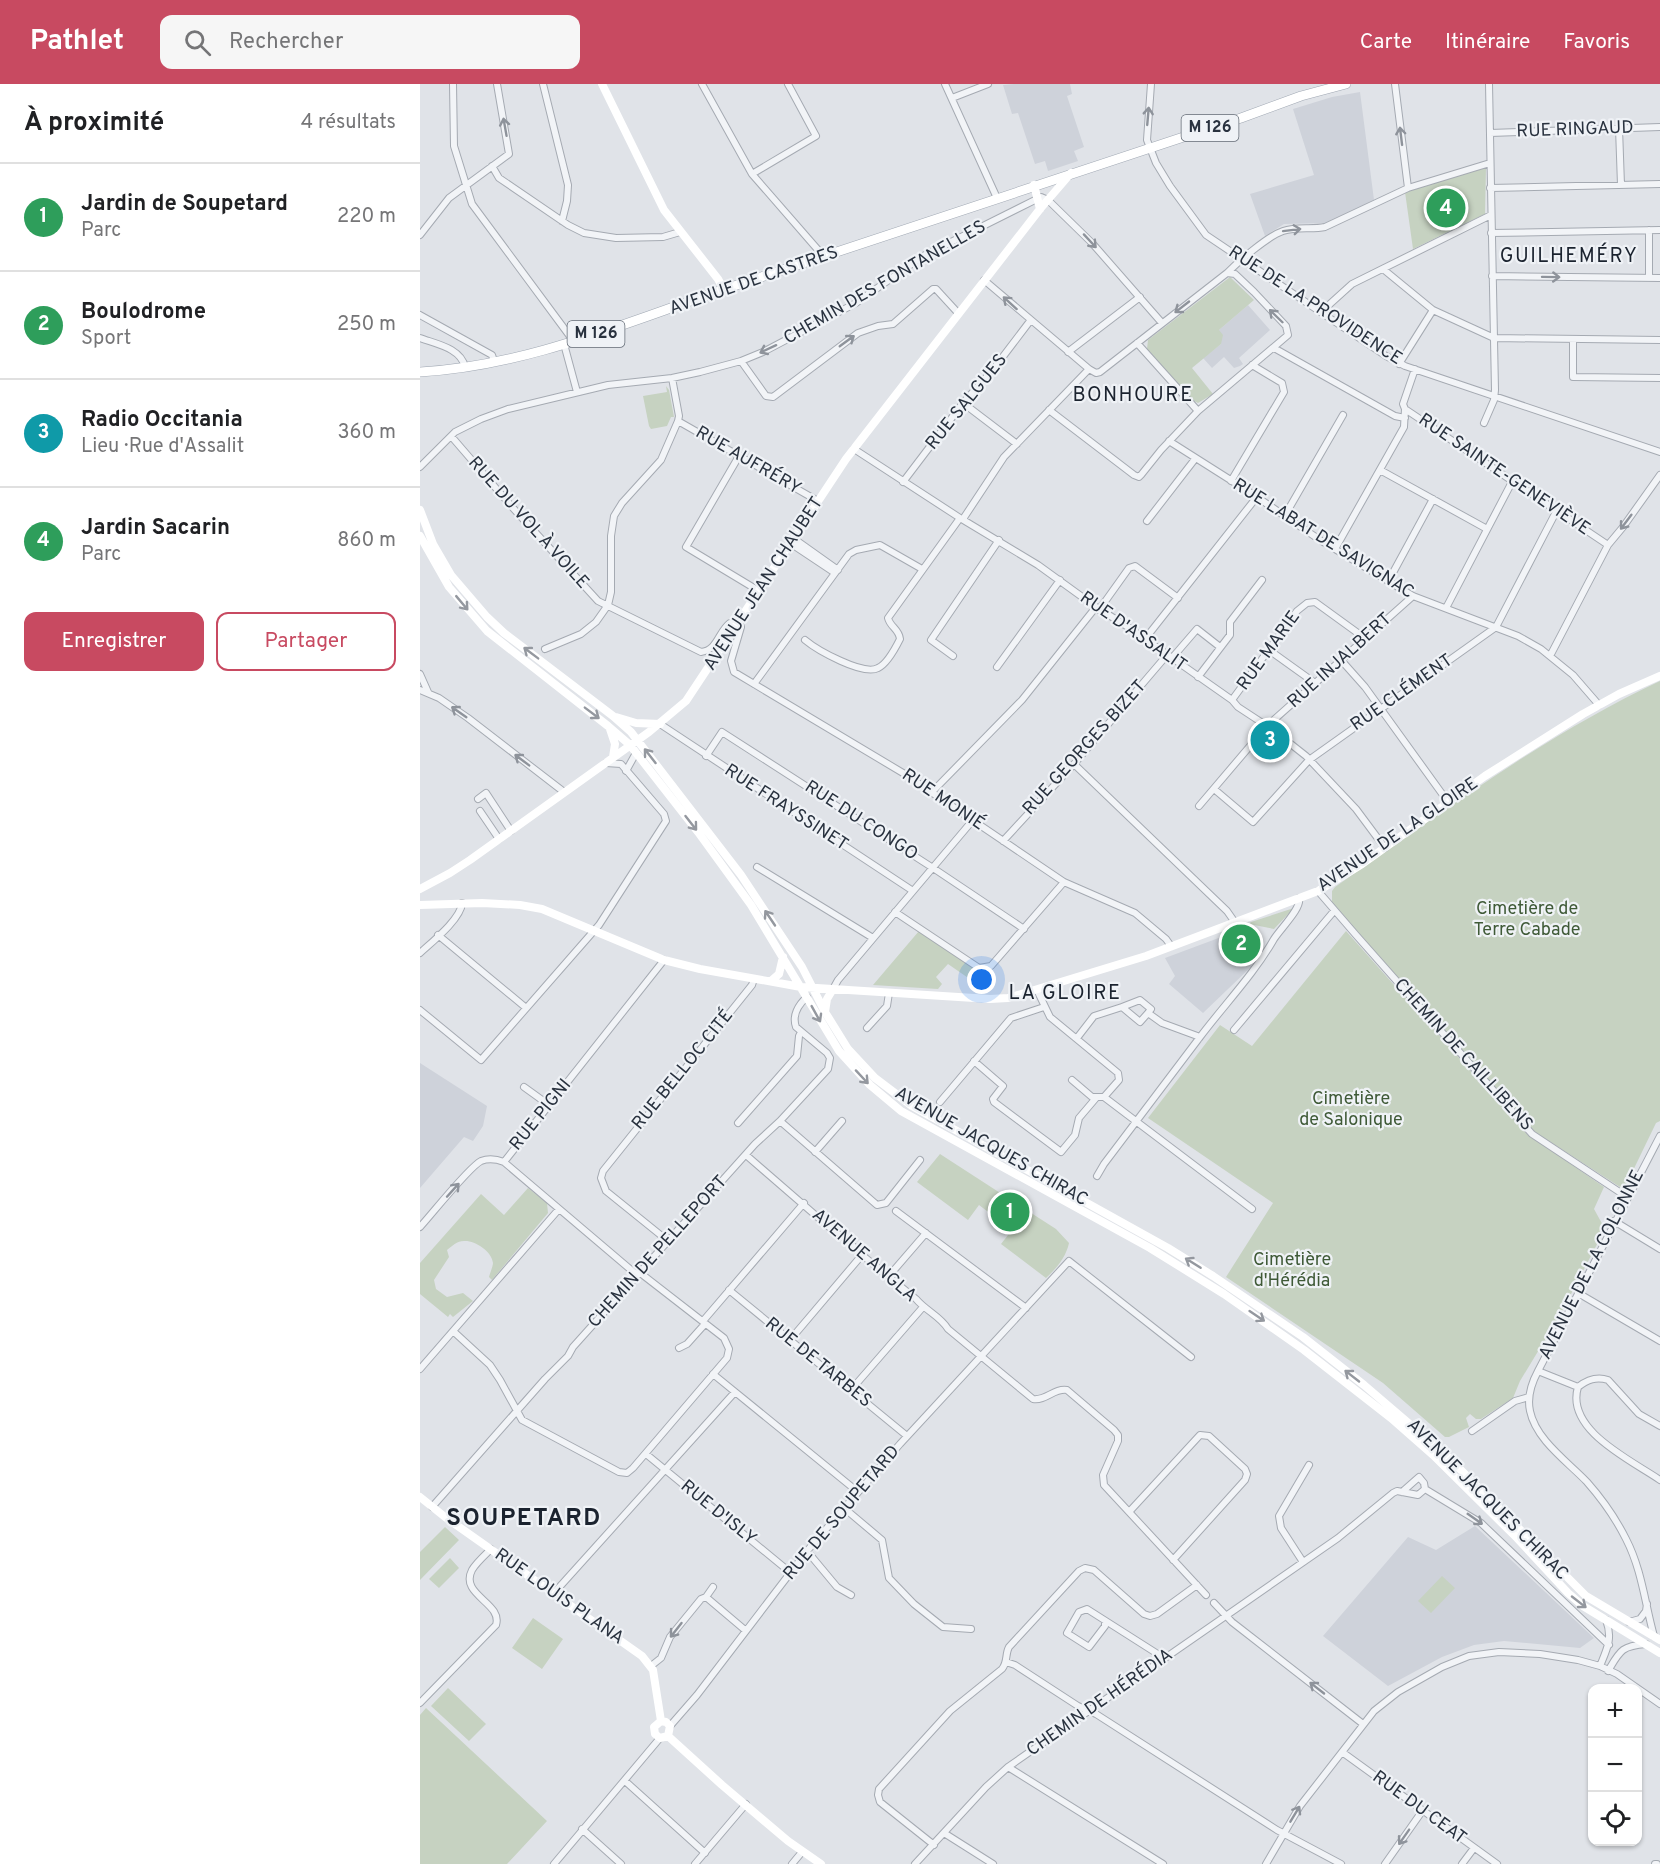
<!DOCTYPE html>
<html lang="fr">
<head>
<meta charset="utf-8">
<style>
	:root { --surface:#fff; --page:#f6f6f6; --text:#202124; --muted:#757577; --line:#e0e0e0; --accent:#c84a61 }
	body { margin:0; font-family:Overpass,sans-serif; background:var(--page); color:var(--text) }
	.controls { position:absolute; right:18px; bottom:18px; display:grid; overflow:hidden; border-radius:12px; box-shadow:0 2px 4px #0004 }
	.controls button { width:54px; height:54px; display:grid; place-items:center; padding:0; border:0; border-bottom:2px solid var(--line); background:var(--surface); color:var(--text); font:30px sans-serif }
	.you { position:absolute; left:562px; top:896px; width:21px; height:21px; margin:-15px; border:4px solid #fff; border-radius:50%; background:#1a73e8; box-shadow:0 0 0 9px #1a73e833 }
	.badge { display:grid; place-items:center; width:39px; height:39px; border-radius:50%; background:var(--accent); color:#fff; font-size:20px; font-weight:700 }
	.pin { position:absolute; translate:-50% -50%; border:3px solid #fff; box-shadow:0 2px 6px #0006 }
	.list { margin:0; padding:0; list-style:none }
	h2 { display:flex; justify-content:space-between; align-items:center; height:78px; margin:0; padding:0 24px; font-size:26px }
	h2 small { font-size:20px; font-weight:400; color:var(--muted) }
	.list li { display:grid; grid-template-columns:39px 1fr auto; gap:18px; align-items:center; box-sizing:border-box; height:108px; padding:0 24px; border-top:2px solid var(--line) }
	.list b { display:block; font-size:22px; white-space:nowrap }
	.list p { margin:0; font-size:20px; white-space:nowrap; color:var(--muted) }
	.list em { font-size:20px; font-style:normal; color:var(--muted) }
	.actions { display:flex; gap:12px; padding:18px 24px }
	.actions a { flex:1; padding:14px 0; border:2px solid var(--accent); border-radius:12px; text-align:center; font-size:21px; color:var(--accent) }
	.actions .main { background:var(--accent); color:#fff }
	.icon { flex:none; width:33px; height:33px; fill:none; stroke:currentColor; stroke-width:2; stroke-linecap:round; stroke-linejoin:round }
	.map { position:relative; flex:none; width:1240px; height:1780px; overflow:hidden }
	header { display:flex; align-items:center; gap:36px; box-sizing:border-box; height:84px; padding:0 30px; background:var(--accent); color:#fff }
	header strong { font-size:28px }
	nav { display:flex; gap:33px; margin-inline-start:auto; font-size:21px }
	.search { width:420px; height:54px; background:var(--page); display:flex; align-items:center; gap:15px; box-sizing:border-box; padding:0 21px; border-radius:12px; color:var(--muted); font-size:22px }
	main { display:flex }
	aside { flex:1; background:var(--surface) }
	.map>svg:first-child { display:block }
	.built { fill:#ced2da }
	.green { fill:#c6d2c1 }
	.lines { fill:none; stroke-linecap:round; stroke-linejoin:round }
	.street-casing { stroke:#a5aab2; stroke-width:8 }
	.primary-casing { stroke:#a0a8b3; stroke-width:10 }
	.street { stroke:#f2f4f7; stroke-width:6 }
	.secondary { stroke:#fff; stroke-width:8 }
	.primary { stroke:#fff; stroke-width:9 }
	.oneway { stroke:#8e939b }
	.oneway2 { stroke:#94989f }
	.labels { text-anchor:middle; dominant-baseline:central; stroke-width:4.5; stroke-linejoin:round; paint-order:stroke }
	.shield { fill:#eff2f6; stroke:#646c76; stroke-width:1.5 }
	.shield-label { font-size:16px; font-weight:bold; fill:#29323f }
	.street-label { font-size:18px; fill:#29323f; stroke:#eff2f6 }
	.park-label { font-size:18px; fill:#3f5a37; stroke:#eff2f6 }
	.neighbourhood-label { font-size:20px; letter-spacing:1.5px; fill:#1b232f; stroke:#eff2f6 }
	.district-label { font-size:24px; font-weight:bold; letter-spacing:1.5px; fill:#1b232f; stroke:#eff2f6 }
</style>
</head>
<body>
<header>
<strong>Pathlet</strong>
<div class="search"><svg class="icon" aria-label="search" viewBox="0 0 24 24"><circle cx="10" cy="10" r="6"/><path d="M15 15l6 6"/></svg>Rechercher</div>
<nav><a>Carte</a><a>Itinéraire</a><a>Favoris</a></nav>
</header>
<main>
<aside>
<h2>À proximité<small>4 résultats</small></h2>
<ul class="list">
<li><span class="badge" style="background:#2e9e5b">1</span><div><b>Jardin de Soupetard</b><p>Parc</p></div><em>220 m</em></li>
<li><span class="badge" style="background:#2e9e5b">2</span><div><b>Boulodrome</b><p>Sport</p></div><em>250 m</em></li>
<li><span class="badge" style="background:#0f9aa8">3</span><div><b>Radio Occitania</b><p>Lieu · Rue d'Assalit</p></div><em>360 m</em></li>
<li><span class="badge" style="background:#2e9e5b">4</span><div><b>Jardin Sacarin</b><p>Parc</p></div><em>860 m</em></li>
</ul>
<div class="actions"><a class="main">Enregistrer</a><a>Partager</a></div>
</aside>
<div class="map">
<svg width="1240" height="1780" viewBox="0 0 1240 1780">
	<rect width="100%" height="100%" fill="#e0e3e8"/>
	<!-- built -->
	<path class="built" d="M594 0H650L652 10 647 12 664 63 654 67 658 77 628 87 625 77 615 80 598 29 592 30 583 1Z
		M940 8 954 116 907 139 864 140 845 152 830 110 894 91 873 25 912 13Z
		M828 221 850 246 819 274 823 280 820 282 814 284 804 273 792 284 783 274 801 260 799 246Z
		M804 852 832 882 783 929 749 900 755 892 745 874Z
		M0 979 67 1022 63 1042 53 1057 44 1053 0 1104Z
		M1055 1442 1174 1554 1160 1564 1084 1557 1054 1561 1022 1573 968 1602 903 1552 988 1453 1016 1466Z"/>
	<!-- green -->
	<path class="green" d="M1066 84 1065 130 993 165 985 108 996 102Z
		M810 193 834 216 799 246 803 251 801 260 772 284 793 310 778 319 774 317 727 265 728 256Z
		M246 302 249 306 254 333H251L247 342 231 345 229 342 223 312 247 308Z
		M1240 597V1037L1236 1039 1206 1101 1200 1103 1115 1048 912 819V807L915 803C1020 730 1123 652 1240 597Z
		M874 824 854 845 829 840 831 838Z
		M499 847 562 889 554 898 528 880 516 893 522 900 518 905 453 901Z
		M926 847 1106 1049 1184 1103 1174 1125 1185 1145 1140 1231 1100 1297 1093 1314 1061 1335H1056L1050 1330 1046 1334 1049 1343 1029 1353H1025L963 1299 806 1193 853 1119 728 1034 800 941 832 962Z
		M520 1070 636 1145 649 1159C646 1173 637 1184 626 1194L581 1160 592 1146 559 1121 548 1136 497 1098Z
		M108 1104 127 1119 128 1129 72 1196 69 1193C70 1189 73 1182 73 1179 72 1167 54 1156 44 1157 37 1157 32 1162 27 1166L29 1173 14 1196 16 1205 27 1213 43 1209 53 1217 33 1233 30 1230 28 1233 0 1210V1179L61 1110 84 1131Z
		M25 1443 39 1456 0 1496V1468Z
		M30 1474 39 1484 19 1504 9 1495Z
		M1022 1492 1035 1504 1011 1529 998 1517Z
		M113 1534 143 1555 122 1585 92 1564Z
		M28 1604 66 1640 49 1657 11 1622Z
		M6 1624 127 1737 87 1780H0V1631Z"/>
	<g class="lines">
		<!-- street casing -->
		<g class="street-casing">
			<path id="street" d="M33 0 34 62 52 120 149 251 152 258
				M123 0 148 101 147 117 142 137
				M282 0 332 90 399 167 402 173
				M525 0 577 114
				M731 0 727 56 736 79 750 102 786 151 966 272 985 282 1240 368
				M975 0 988 104
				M532 14 568 0
				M1199 44 1201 101
				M1070 49 1240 43
				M72 82 79 94 148 141 164 149 196 154 243 153 260 148
				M332 90 396 52 368 0
				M1070 104 1240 100
				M1071 149 1240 146
				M0 151 29 114 89 70 77 0
				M963 185 1013 226 1074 254 1240 256
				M1072 192 1240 194
				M1229 194V146
				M564 196 669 285 676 289 680 288 807 189C819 177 848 152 863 147 877 142 892 146 905 143L988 104 1070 79
				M901 228 932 200 1071 131
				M0 231 72 271 74 277
				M0 254C16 260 41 264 45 283
				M1153 255V293L1240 294
				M717 259 778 327
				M144 260 157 308
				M854 264 975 332 985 334
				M648 268 720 213
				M321 277 346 312 353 313 438 249 458 242 473 240 513 205H516L538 229
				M979 280 1013 226
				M995 285 983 320 985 325 1188 461
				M543 319 597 360
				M629 326 714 391 719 393 721 391 741 366 778 327 868 251 866 242 834 208 815 190 807 189
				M258 337 398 417
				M1064 339 1074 316 1075 306 1069 0
				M31 352 93 424 178 517 281 568C298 566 298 548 310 539L316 543
				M749 357 831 409 900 456 993 512 1098 552 1121 565 1153 591 1179 621
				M434 365 540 434 618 481 676 523 708 543 812 616 818 623 853 646 886 672 936 725 965 764
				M319 372 266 463 339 507
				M0 383 35 348 61 335 88 325 188 301 252 294 280 288 321 277 343 268 436 219 503 172 621 113 628 116 672 159 742 239
				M960 386 1067 445
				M811 397 864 308 862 299 832 281
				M483 398 543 319 572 287 610 237
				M864 433 923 331
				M543 435 584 373 669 285
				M727 437 775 375
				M373 454 418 486
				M370 459 415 489
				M915 465 984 343 985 325
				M969 496 1013 415
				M1026 524 1093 396
				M679 526 709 484 715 482 758 514
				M319 538 321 543 311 577 314 588 483 689 644 798 715 829 746 855 751 862
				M725 555 836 414
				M385 556C397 566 443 592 458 584 467 580 476 563 480 555 479 545 470 543 468 534L540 434
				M125 565 161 550 176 538 188 521 191 508V452L194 432 202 419 241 376 258 337 259 332 252 294
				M849 566 895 599
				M533 572 511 556 579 456
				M1130 572 1188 461 1203 443 1240 391
				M752 574 777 545 800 563
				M921 576 945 603 1028 718
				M577 583 640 496
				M0 590 8 608
				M778 593 810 551V538L842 496
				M334 600 429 470 436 466 460 461 502 485
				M0 606 19 614 48 634 144 708
				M812 616 877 527 887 519 895 518 946 555
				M240 640 493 807
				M286 672 302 648 513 784 604 845
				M654 680 807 827 814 837
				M206 687 216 669
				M794 705 833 738 889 676 1076 543 1137 426
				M512 708 602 616 676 523
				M58 715 66 709 91 747
				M779 722 847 642 993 512
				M60 727 79 755
				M583 757 654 680 747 571
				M337 783 453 854
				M898 807 936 851 1112 1050 1207 1113
				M475 828 559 884 571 882 644 798
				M18 851 105 923
				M0 869C12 858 41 835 42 819
				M413 905 418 896 553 736
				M617 906 630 933 698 989 699 996 684 1013
				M702 923 720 916 731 925 728 929
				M0 926 61 976 179 841 246 737 244 730 201 680 186 679
				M447 944 467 922 469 909
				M814 946 914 827
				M657 954 674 932 702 923 720 938 728 929 742 939 780 953
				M554 977 583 1002 573 1015 574 1018 641 1068 655 1051 659 1034 676 1014
				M652 996 672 1013H684L832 1125
				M104 1003 129 1021
				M520 1018 591 934 624 923
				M360 1037 457 1121 466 1119 500 1076
				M318 1039 377 972 379 952 381 948
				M395 1068 422 1037
				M326 1071 416 1149 425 1154 442 1171 496 1215C506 1227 520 1232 528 1245L613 1315C626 1317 634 1304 647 1306L694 1346 698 1351V1357L683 1391 684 1401 786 1511
				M84 1078 244 876
				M677 1092 684 1080C716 1038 748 995 780 953 805 920 834 890 854 855 861 844 882 824 879 814
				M476 1127 606 1224
				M1194 1137 1240 1165
				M0 1143C12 1130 49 1083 61 1077 69 1074 76 1075 84 1078L217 1191
				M248 1157 186 1107 181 1094 183 1087 332 901 334 895
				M468 1193 506 1149
				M309 1206 487 1352
				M1158 1209 1240 1257
				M33 1247 70 1281 80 1296 102 1336 199 1388 207 1389 213 1384 307 1274 309 1265 304 1254 219 1188
				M370 1256 442 1171
				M259 1264 267 1260 284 1241 283 1237 384 1119
				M0 1285 139 1125
				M1118 1287 1158 1303C1145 1346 1211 1376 1240 1396
				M293 1290 438 1408
				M1158 1303C1167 1296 1176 1292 1188 1296L1219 1330 1240 1342
				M431 1306 503 1223
				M1052 1347 1095 1317 1109 1313
				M226 1370 371 1489
				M1005 1405 1061 1439 1189 1561
				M12 1423 125 1295 148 1272 153 1263 335 1060 360 1037 408 985 410 974 407 969 376 943C372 932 378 921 387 913
				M424 1424 462 1456 469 1494 494 1520 523 1543 551 1545
				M709 1428 780 1351 789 1352 825 1385 827 1390 825 1396 753 1476
				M387 1467 417 1503 431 1511
				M883 1478 861 1444 859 1432 889 1381
				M134 1509 315 1308
				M286 1513 325 1546
				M794 1519 812 1538 943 1640
				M685 1537V1542L669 1563 647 1549 659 1528 667 1525 744 1574
				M1209 1538 1220 1535 1226 1527 1227 1520
				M1234 1552C1225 1520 1222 1486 1206 1455 1196 1435 1182 1415 1167 1398 1148 1378 1116 1356 1110 1327 1107 1313 1111 1300 1118 1287L1240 1052
				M586 1578 595 1581 658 1622 676 1630 857 1746 921 1780
				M231 1582 241 1574 250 1553 281 1515 286 1513 293 1503
				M1180 1582C1187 1565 1193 1554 1186 1536
				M1188 1587C1200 1567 1201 1562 1226 1560
				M0 1619 76 1541C83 1519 39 1511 52 1486 56 1479 65 1471 71 1465
				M250 1642 277 1611 387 1467 480 1360 649 1177 771 1273
				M922 1668 1077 1780
				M588 1683 743 1780
				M205 1697 285 1769
				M162 1745 201 1780
				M524 1749 573 1780
				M514 1761 460 1718 458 1711 459 1705 530 1627 582 1585C588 1578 585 1570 589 1563L659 1487 665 1484 674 1486 724 1530 730 1532 737 1530 777 1501
				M134 1780 240 1654
				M275 1780 326 1720
				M372 1780 382 1768
				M495 1780 566 1703 588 1683 918 1454 973 1409 977 1407 998 1411 1005 1405 1004 1399 999 1393 982 1408
				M846 1780 880 1722 954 1627 978 1608 1022 1583 1049 1572 1079 1568 1120 1570 1158 1576 1180 1582 1197 1590 1240 1620
				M965 1780 1003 1726
				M1042 1780 1054 1764
				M1235 1780H1237"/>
		</g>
		<!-- primary casing -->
		<g class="primary-casing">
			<path id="primary" d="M0 288C109 282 211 236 314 202 483 146 652 90 821 34L881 12 926 0"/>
		</g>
		<!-- street -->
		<use href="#street" class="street"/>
		<!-- secondary -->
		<path class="secondary" d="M182 0 244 126 298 195 304 206
			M614 101 620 125
			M0 426 13 460 31 491 67 533 84 549 193 632 211 648 321 791 382 883 405 928 428 965 455 994 492 1022 748 1164 793 1192 883 1253 944 1301 1027 1372 1166 1512 1240 1556
			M0 452 29 503 67 547 188 642 210 661 278 748 331 821 419 967 450 1001 481 1027 730 1164 804 1210 884 1266 971 1334 1013 1371 1097 1454 1148 1509 1163 1522 1240 1569
			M196 633 216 639 240 640
			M190 645 195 660 193 673
			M0 805 30 789 50 776 229 648 266 617 426 375 620 125 651 89
			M0 821 62 819 100 821 122 825 244 876 280 885 381 903 570 915 588 914 726 872 898 807 942 780 1065 692 1163 630 1199 610 1240 592
			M351 897 359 890 363 873
			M405 928 407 915 413 905
			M0 1413 25 1433 222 1572 233 1586 241 1637
			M241 1637 234 1643 235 1650 240 1654 248 1652
			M241 1637 246 1638 250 1642 248 1652
			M248 1652 302 1701 368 1757 401 1780"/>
		<!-- primary -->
		<use href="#primary" class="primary"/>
	</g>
	<!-- one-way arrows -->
	<defs><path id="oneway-shaft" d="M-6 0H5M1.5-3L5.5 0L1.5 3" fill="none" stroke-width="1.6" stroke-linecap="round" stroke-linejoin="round" transform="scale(1.5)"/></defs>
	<g class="oneway">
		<use href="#oneway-shaft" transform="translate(728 32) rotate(-85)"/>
		<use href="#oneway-shaft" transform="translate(85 43) rotate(-100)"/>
		<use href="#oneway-shaft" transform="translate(981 52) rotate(-97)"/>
		<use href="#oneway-shaft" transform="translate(872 146) rotate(-7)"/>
		<use href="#oneway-shaft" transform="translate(670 157) rotate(47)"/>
		<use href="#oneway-shaft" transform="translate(1131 193) rotate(1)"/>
		<use href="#oneway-shaft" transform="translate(590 219) rotate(-138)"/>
		<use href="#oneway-shaft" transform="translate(762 223) rotate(142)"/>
		<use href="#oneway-shaft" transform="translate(856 232) rotate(-136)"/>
		<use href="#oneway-shaft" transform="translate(427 257) rotate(-36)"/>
		<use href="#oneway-shaft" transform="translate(348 265) rotate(155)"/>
		<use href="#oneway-shaft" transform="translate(1206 438) rotate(127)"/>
		<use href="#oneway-shaft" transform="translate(39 628) rotate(-145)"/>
		<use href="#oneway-shaft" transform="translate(102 676) rotate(-143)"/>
		<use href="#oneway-shaft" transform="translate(33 1106) rotate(-48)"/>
		<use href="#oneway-shaft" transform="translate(1055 1435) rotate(35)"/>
		<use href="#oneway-shaft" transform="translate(256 1546) rotate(128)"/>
		<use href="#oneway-shaft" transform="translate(897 1604) rotate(-142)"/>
		<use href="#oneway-shaft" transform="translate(875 1730) rotate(-59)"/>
		<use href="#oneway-shaft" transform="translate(984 1753) rotate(125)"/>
	</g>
	<g class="oneway2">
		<use href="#oneway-shaft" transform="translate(42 519) rotate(50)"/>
		<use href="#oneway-shaft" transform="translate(111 569) rotate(-143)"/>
		<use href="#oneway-shaft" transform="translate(172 629) rotate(37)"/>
		<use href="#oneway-shaft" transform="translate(230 672) rotate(-128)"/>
		<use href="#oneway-shaft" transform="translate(271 739) rotate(52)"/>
		<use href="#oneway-shaft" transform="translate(350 834) rotate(-124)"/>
		<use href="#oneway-shaft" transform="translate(396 930) rotate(61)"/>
		<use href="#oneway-shaft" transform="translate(442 993) rotate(47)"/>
		<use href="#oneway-shaft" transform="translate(773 1179) rotate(-148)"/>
		<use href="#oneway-shaft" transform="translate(837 1232) rotate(34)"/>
		<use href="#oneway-shaft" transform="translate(932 1292) rotate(-142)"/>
		<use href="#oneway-shaft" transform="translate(1159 1518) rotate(38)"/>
	</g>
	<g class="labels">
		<!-- shield labels -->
		<g class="shield">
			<rect x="761.5" y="31" width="57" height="26" rx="4.5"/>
			<rect x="147.5" y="237" width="57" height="26" rx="4.5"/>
		</g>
		<g class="shield-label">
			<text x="790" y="44">M 126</text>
			<text x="176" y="250">M 126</text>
		</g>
		<!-- street labels -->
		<g class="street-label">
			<text transform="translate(1155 46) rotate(-2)">RUE RINGAUD</text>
			<text transform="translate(334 197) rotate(-19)">AVENUE DE CASTRES</text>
			<text transform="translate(465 199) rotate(-30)">CHEMIN DES FONTANELLES</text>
			<text transform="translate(895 222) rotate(33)">RUE DE LA PROVIDENCE</text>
			<text transform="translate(547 318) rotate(-51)">RUE SALGUES</text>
			<text transform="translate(328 377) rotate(30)">RUE AUFRÉRY</text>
			<text transform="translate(1084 391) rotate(34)">RUE SAINTE-GENEVIÈVE</text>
			<text transform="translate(108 439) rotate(48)">RUE DU VOL À VOILE</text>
			<text transform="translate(903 455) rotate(32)">RUE LABAT DE SAVIGNAC</text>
			<text transform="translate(344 500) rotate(-57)">AVENUE JEAN CHAUBET</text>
			<text transform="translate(713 548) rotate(35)">RUE D'ASSALIT</text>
			<text transform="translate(849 567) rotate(-54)">RUE MARIE</text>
			<text transform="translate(920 577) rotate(-42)">RUE INJALBERT</text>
			<text transform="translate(982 609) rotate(-35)">RUE CLÉMENT</text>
			<text transform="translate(665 664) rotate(-48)">RUE GEORGES BIZET</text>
			<text transform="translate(523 716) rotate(34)">RUE MONIÉ</text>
			<text transform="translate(366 724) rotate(33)">RUE FRAYSSINET</text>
			<text transform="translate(441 737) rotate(33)">RUE DU CONGO</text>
			<text transform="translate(978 751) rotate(-34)">AVENUE DE LA GLOIRE</text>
			<text transform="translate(1043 971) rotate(48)">CHEMIN DE CAILLIBENS</text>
			<text transform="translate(263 986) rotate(-51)">RUE BELLOC CITÉ</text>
			<text transform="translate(121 1031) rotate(-51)">RUE PIGNI</text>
			<text transform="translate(571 1063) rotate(30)">AVENUE JACQUES CHIRAC</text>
			<text transform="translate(238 1168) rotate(-48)">CHEMIN DE PELLEPORT</text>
			<text transform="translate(444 1172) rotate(41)">AVENUE ANGLA</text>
			<text transform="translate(1172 1181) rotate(-63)">AVENUE DE LA COLONNE</text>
			<text transform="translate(398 1279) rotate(39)">RUE DE TARBES</text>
			<text transform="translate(1067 1416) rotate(45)">AVENUE JACQUES CHIRAC</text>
			<text transform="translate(298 1429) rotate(39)">RUE D'ISLY</text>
			<text transform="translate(422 1429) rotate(-50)">RUE DE SOUPETARD</text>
			<text transform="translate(139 1513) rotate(35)">RUE LOUIS PLANA</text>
			<text transform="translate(680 1619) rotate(-35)">CHEMIN DE HÉRÉDIA</text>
			<text transform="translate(999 1724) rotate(36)">RUE DU CEAT</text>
		</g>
		<!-- park labels -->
		<g class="park-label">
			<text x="1107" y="825">Cimetière de<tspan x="1107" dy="21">Terre Cabade</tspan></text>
			<text x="931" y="1015">Cimetière<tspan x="931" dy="21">de Salonique</tspan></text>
			<text x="872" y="1176">Cimetière<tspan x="872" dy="21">d'Hérédia</tspan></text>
		</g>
		<!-- neighbourhood labels -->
		<g class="neighbourhood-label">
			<text x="1149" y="173">GUILHEMÉRY</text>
			<text x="713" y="312">BONHOURE</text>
			<text x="645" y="910">LA GLOIRE</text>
		</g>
		<!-- district labels -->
		<g class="district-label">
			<text x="104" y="1435">SOUPETARD</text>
		</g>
	</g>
</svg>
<div class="controls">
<button>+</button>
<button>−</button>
<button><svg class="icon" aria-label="locate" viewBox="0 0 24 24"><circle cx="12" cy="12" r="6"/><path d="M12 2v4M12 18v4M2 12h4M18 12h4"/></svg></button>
</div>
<div class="you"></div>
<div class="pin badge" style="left:590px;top:1128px;background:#2e9e5b">1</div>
<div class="pin badge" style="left:821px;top:860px;background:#2e9e5b">2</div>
<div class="pin badge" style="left:850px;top:656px;background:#0f9aa8">3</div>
<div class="pin badge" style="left:1026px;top:124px;background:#2e9e5b">4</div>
</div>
</main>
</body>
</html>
